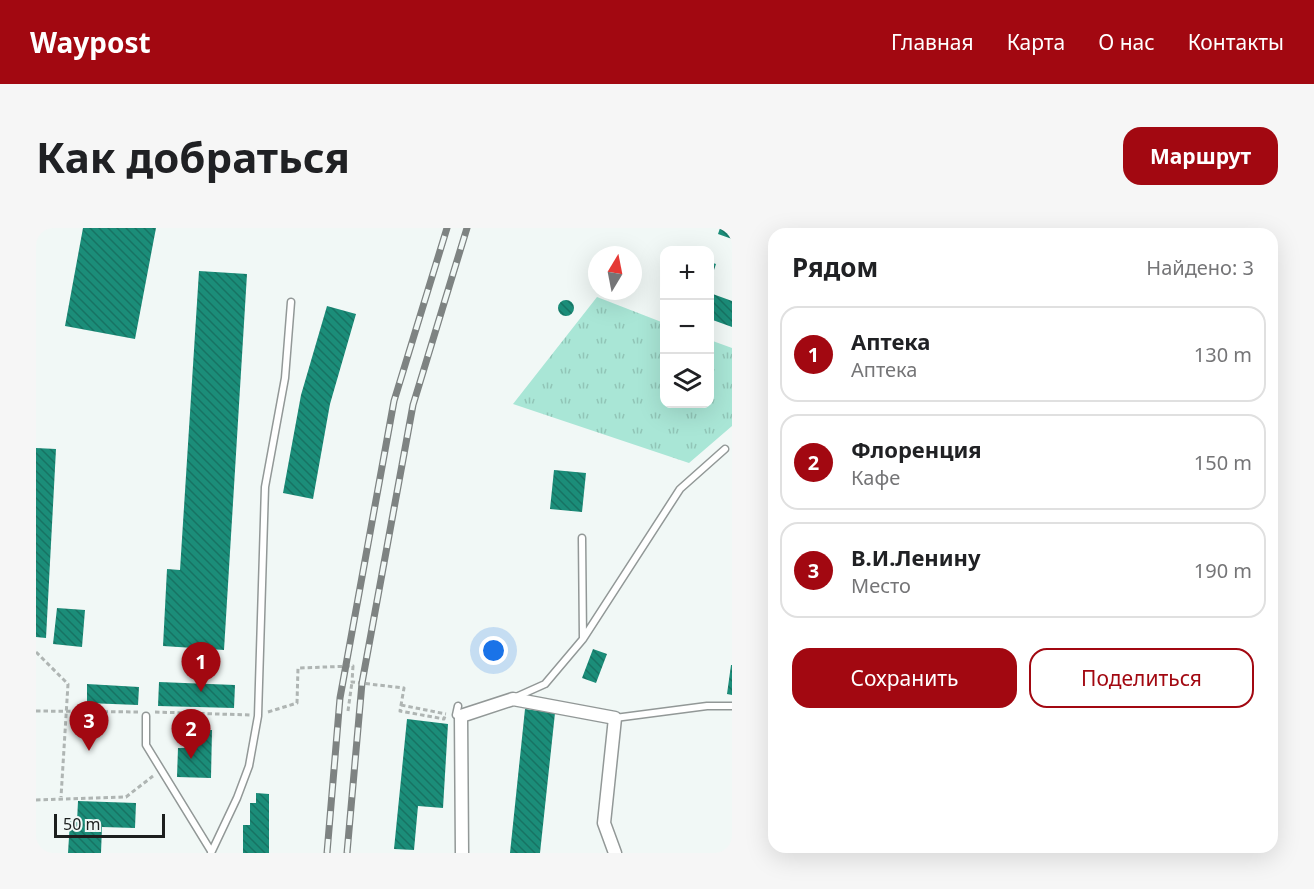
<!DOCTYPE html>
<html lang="ru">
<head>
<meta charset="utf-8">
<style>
	:root { --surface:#fff; --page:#f6f6f6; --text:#202124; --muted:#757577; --line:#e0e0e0; --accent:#a20811 }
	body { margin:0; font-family:"Noto Sans",sans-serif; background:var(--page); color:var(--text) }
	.controls { position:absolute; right:18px; top:18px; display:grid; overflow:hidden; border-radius:12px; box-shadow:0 6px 24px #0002 }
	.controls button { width:54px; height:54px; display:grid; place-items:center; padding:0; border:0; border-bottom:2px solid var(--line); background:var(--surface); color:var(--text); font:30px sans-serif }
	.compass { position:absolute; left:552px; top:18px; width:54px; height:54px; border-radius:50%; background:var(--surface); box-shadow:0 6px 24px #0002; rotate:10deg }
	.scale { position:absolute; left:18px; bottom:15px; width:111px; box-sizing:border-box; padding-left:6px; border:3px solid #1c1f1e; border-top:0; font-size:16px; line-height:21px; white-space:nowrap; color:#1c1f1e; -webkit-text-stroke:4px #f1f8f6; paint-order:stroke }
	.you { position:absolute; left:458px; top:423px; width:21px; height:21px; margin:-15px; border:4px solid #fff; border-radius:50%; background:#1a73e8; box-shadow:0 0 0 9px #1a73e833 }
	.badge { display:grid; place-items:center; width:39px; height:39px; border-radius:50%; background:var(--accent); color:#fff; font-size:20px; font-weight:700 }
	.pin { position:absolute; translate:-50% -50px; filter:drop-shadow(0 2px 3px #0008) }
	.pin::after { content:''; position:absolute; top:32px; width:21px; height:18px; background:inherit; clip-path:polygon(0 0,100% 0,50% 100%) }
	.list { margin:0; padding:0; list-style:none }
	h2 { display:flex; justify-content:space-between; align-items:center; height:78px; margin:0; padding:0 24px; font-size:26px }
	h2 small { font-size:20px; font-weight:400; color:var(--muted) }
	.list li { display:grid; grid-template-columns:39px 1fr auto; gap:18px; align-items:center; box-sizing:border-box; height:96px; margin:0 12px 12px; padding:0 12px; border:2px solid var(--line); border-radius:18px }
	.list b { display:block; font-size:22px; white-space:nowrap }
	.list p { margin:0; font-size:20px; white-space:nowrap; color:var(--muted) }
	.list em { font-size:20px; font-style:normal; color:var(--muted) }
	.actions { display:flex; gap:12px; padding:18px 24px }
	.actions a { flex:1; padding:14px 0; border:2px solid var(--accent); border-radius:18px; text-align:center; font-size:21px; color:var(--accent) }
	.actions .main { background:var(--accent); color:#fff }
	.icon { flex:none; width:33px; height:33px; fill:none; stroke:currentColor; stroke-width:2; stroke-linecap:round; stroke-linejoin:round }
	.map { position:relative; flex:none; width:696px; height:625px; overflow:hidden; border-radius:18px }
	header { display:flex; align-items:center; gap:36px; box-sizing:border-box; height:84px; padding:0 30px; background:var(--accent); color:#fff }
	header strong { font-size:28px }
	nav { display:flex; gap:33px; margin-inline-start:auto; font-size:21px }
	.intro { display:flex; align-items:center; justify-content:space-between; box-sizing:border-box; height:144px; padding:0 36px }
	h1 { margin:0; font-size:42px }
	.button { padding:15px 27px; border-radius:18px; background:var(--accent); color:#fff; font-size:21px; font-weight:700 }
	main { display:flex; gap:36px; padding:0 36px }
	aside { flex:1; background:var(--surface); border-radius:18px; box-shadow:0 6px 24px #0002 }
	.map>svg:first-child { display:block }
	.grass { fill:url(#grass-tufts) }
	.building { fill:url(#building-back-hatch) }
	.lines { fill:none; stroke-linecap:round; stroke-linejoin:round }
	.service-casing { stroke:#929897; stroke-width:9 }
	.minor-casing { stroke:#929897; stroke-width:15 }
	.path { stroke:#afb5b3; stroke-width:3; stroke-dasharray:4.5 3; stroke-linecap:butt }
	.service { stroke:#fff; stroke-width:6 }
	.minor { stroke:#fff; stroke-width:12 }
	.rail-casing { stroke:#7e8382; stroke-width:7 }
	.rail { stroke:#f1f8f6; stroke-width:4.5; stroke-dasharray:14; stroke-linecap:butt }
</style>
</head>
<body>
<header>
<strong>Waypost</strong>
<nav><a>Главная</a><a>Карта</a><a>О нас</a><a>Контакты</a></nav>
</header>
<div class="intro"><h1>Как добраться</h1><a class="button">Маршрут</a></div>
<main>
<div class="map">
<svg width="696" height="625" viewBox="0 0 696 625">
	<defs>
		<pattern id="grass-tufts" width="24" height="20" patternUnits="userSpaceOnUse" patternTransform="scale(1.5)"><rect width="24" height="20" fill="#a9e6d6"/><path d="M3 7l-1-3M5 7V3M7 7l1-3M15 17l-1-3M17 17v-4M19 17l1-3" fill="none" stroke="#91c5b7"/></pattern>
		<pattern id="building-back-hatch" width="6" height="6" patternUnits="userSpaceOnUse" patternTransform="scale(1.5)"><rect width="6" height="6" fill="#1b8d79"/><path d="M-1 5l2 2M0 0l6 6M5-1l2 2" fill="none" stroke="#177363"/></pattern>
	</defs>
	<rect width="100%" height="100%" fill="#f1f8f6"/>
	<!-- grass -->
	<path class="grass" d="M561 69 628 95V176H674V112L696 120V198L653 235 477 176Z"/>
	<!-- building -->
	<path class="building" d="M47 0H120L99 111 29 98Z
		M684 0H696V11L682 6Z
		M674 34 680 36 674 54Z
		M163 43 211 46 188 422 127 418 131 341 144 342Z
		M674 65 696 73V99L674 91Z
		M522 80a8 8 0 1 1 16 0a8 8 0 1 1-16 0Z
		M291 78 320 86 294 176 277 271 247 265 265 167Z
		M0 220 20 221 10 410 0 409Z
		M518 242 550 245 546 284 514 281Z
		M21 380 49 382 46 419 17 416Z
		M557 421 571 426 560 455 546 450Z
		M695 437H696V467L691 466Z
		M123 454 199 457 198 480 122 478Z
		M51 456 103 459 102 477 51 475Z
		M489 481 519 485 504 625H474Z
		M371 491 412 496 407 580 382 578 378 622 358 621Z
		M149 502H176L175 550 141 549 142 520H149Z
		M220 565 233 566V625H207V597H214V575H220Z
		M42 573 100 575 99 600 66 599 65 625H32L34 593 41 594Z"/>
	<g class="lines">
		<!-- service casing -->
		<g class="service-casing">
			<path id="service" d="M546 310 547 411
				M480 469 509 456 547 411 644 261 689 221
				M422 478 420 487 425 488
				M110 488V517L175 623
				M579 490 671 478H696
				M175 625 201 570 213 538 222 488 229 259 249 150 255 74"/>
		</g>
		<!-- minor casing -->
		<g class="minor-casing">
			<path id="minor" d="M426 625 425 488 477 471 579 490 568 595 579 625"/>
		</g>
		<!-- path -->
		<path class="path" d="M0 424 32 456 25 569
			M365 477 410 486
			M0 483 103 484
			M312 483 316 454
			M119 484 214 487
			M232 484 261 475 262 440 317 438 316 454 368 460 364 483 408 491 409 488
			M0 572 90 569 117 548"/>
		<!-- service -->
		<use href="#service" class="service"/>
		<!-- minor -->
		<use href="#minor" class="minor"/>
		<!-- rail casing -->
		<g class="rail-casing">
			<path id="rail" d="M291 625 304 470 358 173 411 0
				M311 625 326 455 377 177 431 0"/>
		</g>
		<!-- rail -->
		<use href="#rail" class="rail"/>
	</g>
</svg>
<div class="controls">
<button>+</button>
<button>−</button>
<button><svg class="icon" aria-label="layers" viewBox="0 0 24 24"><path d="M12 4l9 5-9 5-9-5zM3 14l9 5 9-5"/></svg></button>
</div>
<svg class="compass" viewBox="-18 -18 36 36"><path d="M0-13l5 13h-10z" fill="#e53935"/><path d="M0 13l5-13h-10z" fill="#757577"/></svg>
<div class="scale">50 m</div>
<div class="you"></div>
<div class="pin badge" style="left:165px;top:464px">1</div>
<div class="pin badge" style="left:155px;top:531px">2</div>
<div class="pin badge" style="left:53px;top:523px">3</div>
</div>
<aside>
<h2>Рядом<small>Найдено: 3</small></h2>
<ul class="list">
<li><span class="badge">1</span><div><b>Аптека</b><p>Аптека</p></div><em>130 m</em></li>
<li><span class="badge">2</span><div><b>Флоренция</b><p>Кафе</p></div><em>150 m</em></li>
<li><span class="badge">3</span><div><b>В.И.Ленину</b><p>Место</p></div><em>190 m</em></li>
</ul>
<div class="actions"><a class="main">Сохранить</a><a>Поделиться</a></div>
</aside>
</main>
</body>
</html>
